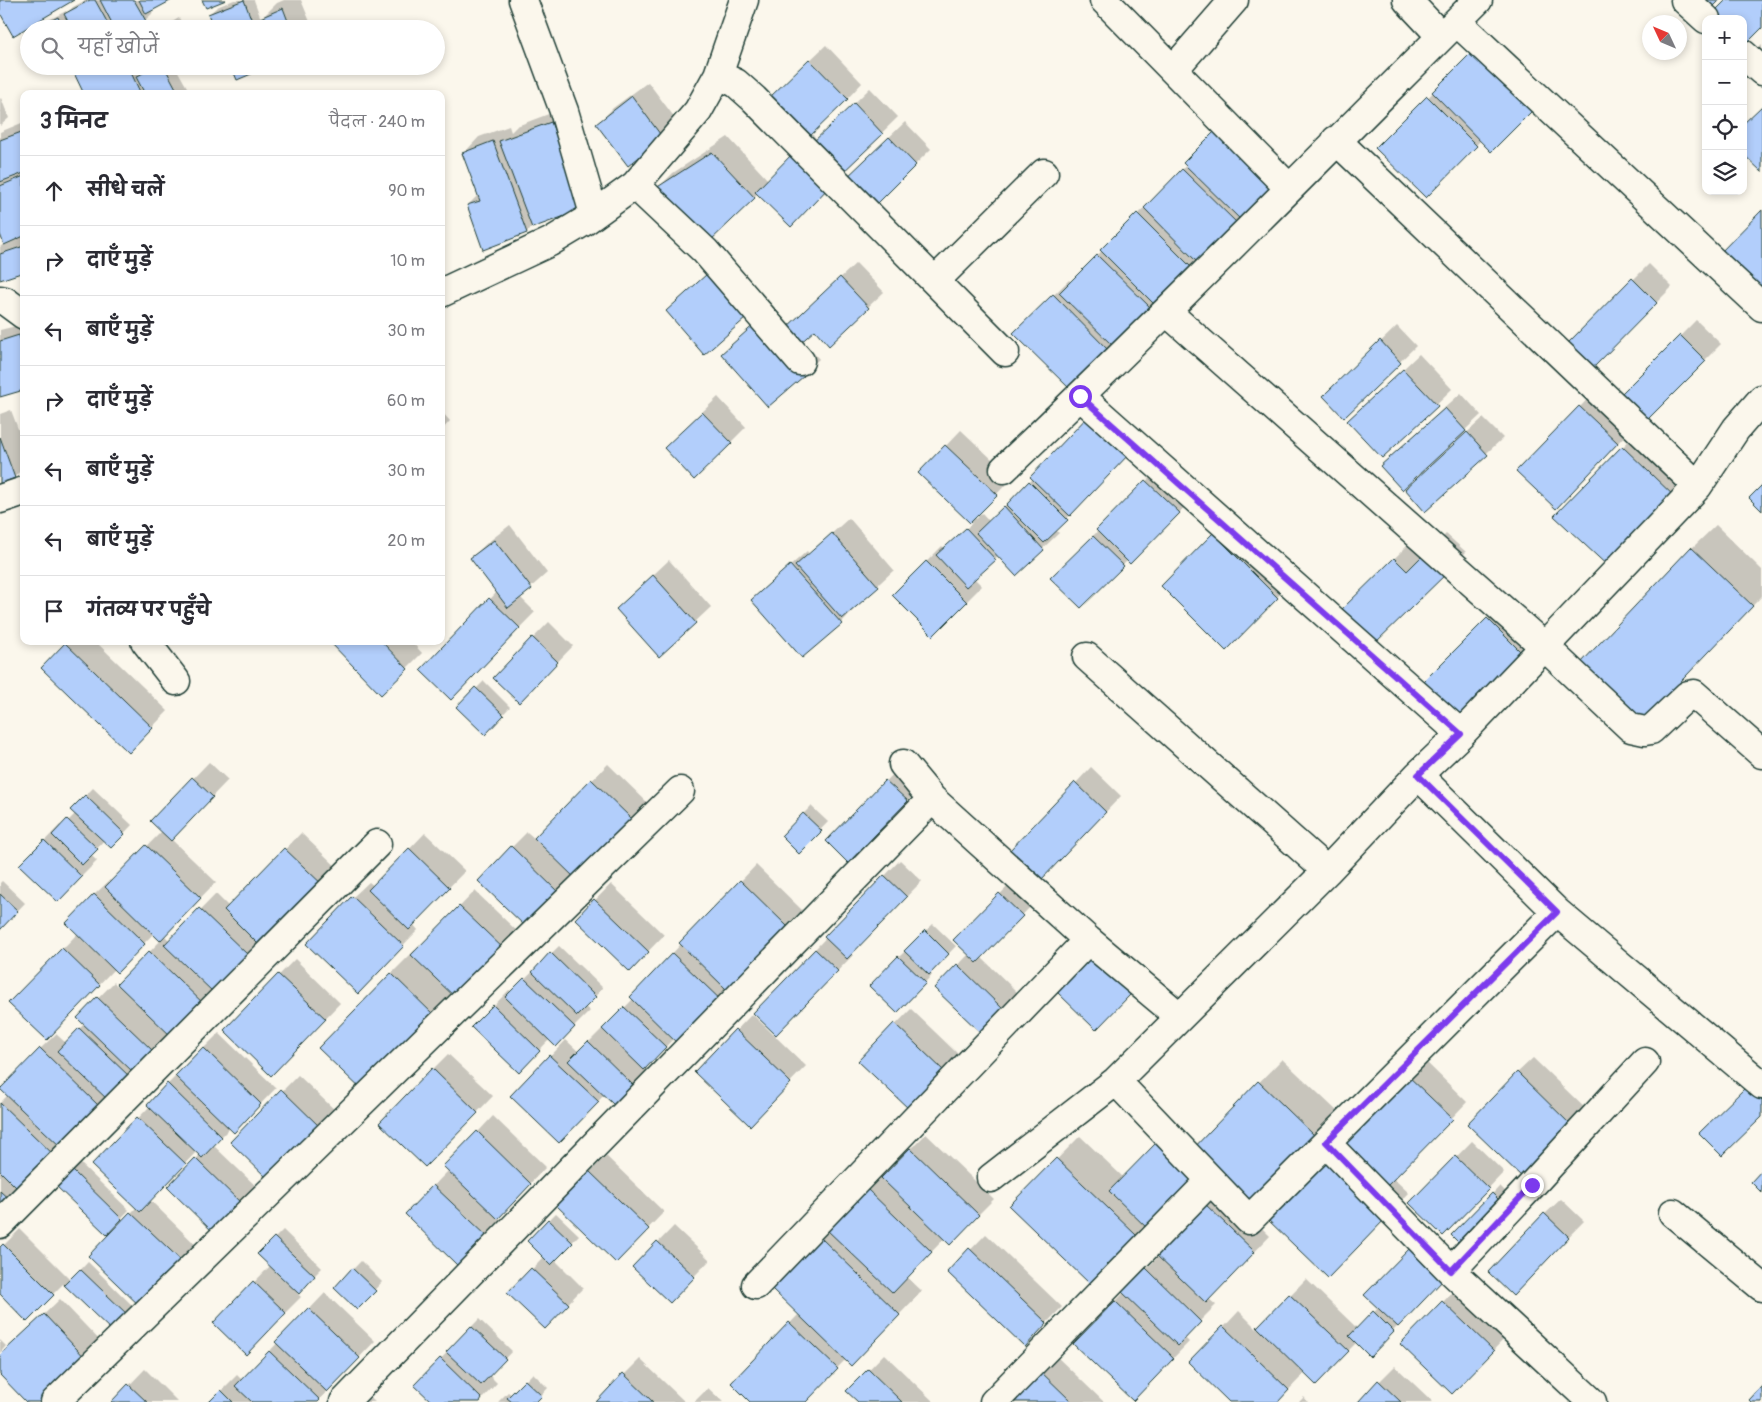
<!DOCTYPE html>
<html lang="hi">
<head>
<meta charset="utf-8">
<style>
	:root { --surface:#fff; --page:#f7f7f7; --text:#2b2b33; --muted:#7c7c81; --line:#e1e1e2 }
	body { margin:0; font-family:Pangolin,"Playpen Sans Deva",sans-serif; background:var(--page); color:var(--text) }
	.controls { position:absolute; right:15px; top:15px; display:grid; overflow:hidden; border-radius:10px; box-shadow:0 2px 8px #0003 }
	.controls button { width:45px; height:45px; display:grid; place-items:center; padding:0; border:0; border-bottom:1px solid var(--line); background:var(--surface); color:var(--text); font:25px sans-serif }
	.compass { position:absolute; left:1642px; top:15px; width:45px; height:45px; border-radius:50%; background:var(--surface); box-shadow:0 2px 8px #0003; rotate:314deg }
	.stop { position:absolute; width:15px; height:15px; margin:-11px; border:4px solid #7c3aed; border-radius:50%; background:#fff }
	.stop.end { background:#7c3aed; border-color:#fff; box-shadow:0 1px 5px #0008 }
	.list { margin:0; padding:0; list-style:none }
	h2 { display:flex; justify-content:space-between; align-items:center; height:65px; margin:0; padding:0 20px; font-size:21px }
	h2 small { font-size:16px; font-weight:400; color:var(--muted) }
	.list li { display:grid; grid-template-columns:32px 1fr auto; gap:15px; align-items:center; box-sizing:border-box; height:70px; padding:0 20px; border-top:1px solid var(--line) }
	.list b { display:block; font-size:19px; white-space:nowrap }
	.list em { font-size:16px; font-style:normal; color:var(--muted) }
	.icon { flex:none; width:28px; height:28px; fill:none; stroke:currentColor; stroke-width:2; stroke-linecap:round; stroke-linejoin:round }
	.map { position:relative; flex:none; width:1762px; height:1402px; overflow:hidden }
	.search { position:absolute; background:var(--surface); box-shadow:0 2px 8px #0003; left:20px; top:20px; width:425px; height:55px; display:flex; align-items:center; gap:12px; box-sizing:border-box; padding:0 18px; border-radius:28px; color:var(--muted); font-size:19px }
	.panel { position:absolute; background:var(--surface); box-shadow:0 2px 8px #0003; left:20px; top:90px; width:425px; height:555px; border-radius:10px }
	.map>svg:first-child { display:block }
	.shadow { fill:#0003 }
	.building { fill:#b2cefb; stroke:#1f3d34 }
	.lines { fill:none; stroke-linecap:round; stroke-linejoin:round }
	.minor-casing { stroke:#1f3d34; stroke-width:31 }
	.minor { stroke:#fbf7ec; stroke-width:28 }
	.route { stroke:#7c3aed; stroke-width:6 }
</style>
</head>
<body>
<div class="map">
<svg width="1762" height="1402" viewBox="0 0 1762 1402">
	<rect width="100%" height="100%" fill="#fbf7ec"/>
	<filter id="ink" filterUnits="userSpaceOnUse"><feTurbulence type="fractalNoise" baseFrequency=".02" numOctaves="2"/><feDisplacementMap in="SourceGraphic" scale="10" xChannelSelector="R" yChannelSelector="G"/><feConvolveMatrix kernelMatrix="1 2 1 2 8 2 1 2 1" color-interpolation-filters="sRGB"/></filter>
	<g filter="url(#ink)">
		<!-- shadow -->
		<path class="shadow" d="M86 0H169L151 10 153 13 145 20 129 29H32L66 11 67 13 73 7Z
			M234 0H254L261 19 277 3 284 0H301L313 29H263L265 28 262 21 255 29 209 14 217 7Z
			M179 18 185 29H160Z
			M1492 34 1549 92 1481 140 1426 196 1377 148Z
			M1762 44V65L1751 54Z
			M826 45 862 83 847 99 784 85Z
			M77 66H175L189 91 186 94H85L74 70Z
			M648 82 678 122 663 137 598 124 613 108Z
			M870 88 898 117 846 168 758 193 708 241 658 188 673 173 728 137 768 180 813 135 817 140Z
			M1 98 9 118 0 126V99Z
			M567 107 599 192 533 226 527 232 484 248 468 205 479 194 464 153 479 137 509 126 511 132 517 126Z
			M24 122V271L0 279V247L5 243 0 231V132Z
			M905 122 931 149 871 208 860 165Z
			M1187 165 1291 174 1073 391 1015 333 1069 280 1071 282Z
			M856 263 884 292 868 307 815 328 802 340 819 359 768 406 723 354 773 308 790 326Z
			M1649 264 1672 287 1592 367 1569 344Z
			M1696 320 1721 344 1648 417 1624 393Z
			M24 324V389L0 396V330Z
			M1397 326 1416 346 1344 416 1341 380Z
			M1419 354 1452 389 1382 456 1365 405Z
			M1595 391 1633 427 1571 492 1580 407Z
			M1461 393 1481 415 1465 430 1397 451Z
			M718 397 746 427 731 442 681 432Z
			M1107 399 1145 435 1056 530 1059 533 1016 574 999 555 974 578 982 586 933 635 894 595 942 546 945 549 972 523 920 473 961 430 1012 478 975 517 976 519 982 513 989 521 1033 479Z
			M11 410 24 445V468L14 477 0 482V414Z
			M441 411 450 421 441 431Z
			M1483 418 1503 438 1425 510 1422 474Z
			M1646 423 1700 476 1635 545 1556 516Z
			M1162 465 1195 497 1130 562 1128 560 1081 607 1052 578Z
			M849 518 894 570 855 606 856 607 841 623 752 600 807 551 809 554Z
			M1230 518 1293 581 1226 649 1163 586Z
			M510 525 547 573 520 597 535 612 466 682 422 670 497 592 471 558 487 543Z
			M1716 525 1762 570V596L1663 699 1692 548Z
			M1446 534 1466 552 1372 645 1340 612 1410 543 1424 556Z
			M669 560 711 607 695 622 617 609Z
			M1504 604 1538 638 1460 715 1426 681Z
			M549 622 573 646 534 686 494 678Z
			M69 641H95L168 711 129 751 43 668Z
			M331 641H411L422 653 407 668Z
			M484 681 510 707 485 733 458 707Z
			M209 762 228 780 171 839 216 882 164 935 170 941 216 894 229 907 301 833 342 872 0 1215V1103L8 1095 40 1049 56 1034 66 1043 84 1024 79 1018 114 982 117 986 161 940 154 933 117 971 115 968 62 1023 10 1003 78 933 94 895 110 880 112 882 162 831 152 821Z
			M608 764 650 805 527 926 512 847 527 832 535 839Z
			M902 765 923 785 864 846 828 841Z
			M1091 767 1121 796 1056 864 1076 783Z
			M93 788 132 825 111 847 104 840 91 855 97 861 58 900 21 865 60 825 62 827 76 813 72 810Z
			M811 806 828 822 799 852 782 836Z
			M425 833 465 871 413 924 418 930 373 976 353 897 369 882 374 886Z
			M900 860 922 881 851 953 853 955 792 1018 754 1013Z
			M756 865 802 910 733 982 742 990 674 1038 646 1067 648 1069 614 1104 605 1094 575 1126 512 1096 566 1040 579 1052 604 1027 605 1028 633 999 631 997Z
			M1016 878 1038 899 981 957 1018 993 981 1031 936 988 969 954 955 940Z
			M2 881 25 903 0 929V883Z
			M611 884 664 935 630 970 577 919Z
			M475 891 521 935 389 1069 320 1048 392 973 415 950 416 952Z
			M933 924 956 946 930 973 932 975 897 1011 899 957Z
			M559 946 603 988 585 1007 590 1011 556 1045 550 1039 519 1071 473 1027 509 990 512 992Z
			M295 959 340 1003 286 1059 225 1030Z
			M911 1009 959 1055 924 1092 860 1061Z
			M752 1014 806 1066 765 1108 696 1072Z
			M219 1033 276 1088 249 1116 230 1128 213 1145 261 1191 218 1235 169 1187 200 1155 197 1151 150 1200 202 1251 161 1294 89 1255 137 1207 93 1165 150 1106 168 1084Z
			M448 1054 493 1096 441 1150 433 1069Z
			M1422 1058 1467 1102 1394 1179 1409 1193 1351 1253 1267 1217Z
			M1533 1058 1588 1111 1524 1177 1517 1073Z
			M1282 1059 1338 1112 1269 1183 1209 1170 1146 1225 1113 1259 1011 1206 1080 1136 1124 1178 1172 1128 1194 1149Z
			M298 1075 338 1113 288 1165 232 1142Z
			M493 1116 546 1167 498 1217 502 1221 459 1265 406 1214 449 1170 478 1132Z
			M926 1134 994 1199 950 1243 945 1238 907 1277 922 1291 874 1341 846 1359 804 1402H752L732 1383 799 1314 772 1288 882 1173 885 1175Z
			M1472 1141 1504 1172 1459 1219 1411 1203Z
			M606 1156 664 1212 631 1246 557 1205Z
			M79 1162 129 1210 107 1233 57 1185Z
			M1500 1186 1513 1199 1453 1235Z
			M1220 1187 1270 1236 1209 1299 1216 1305 1184 1337 1189 1342 1148 1384 1075 1344 1159 1256Z
			M1561 1199 1584 1221 1528 1278 1545 1214Z
			M556 1213 579 1235 555 1260 583 1288 545 1327 509 1293 544 1257 528 1241Z
			M674 1226 710 1260 670 1301 634 1267Z
			M20 1229 71 1280 88 1262 136 1309 114 1332 63 1284 27 1320 0 1293V1249Z
			M283 1230 322 1268 297 1293 301 1297 261 1337 214 1323 271 1265 259 1254Z
			M1429 1230 1461 1260 1370 1355 1357 1342 1316 1383 1306 1372 1277 1402H1230L1224 1327 1239 1311 1257 1329 1306 1279 1358 1329 1379 1307Z
			M986 1234 1062 1307 1025 1345 949 1272Z
			M361 1261 382 1282 357 1308 335 1288Z
			M1458 1286 1508 1335 1467 1377 1443 1302Z
			M325 1293 375 1341 317 1402H210L237 1375 242 1380Z
			M60 1299 105 1346 28 1402 0 1373V1357Z
			M479 1319 512 1351 489 1375 497 1383 479 1402H434L416 1385Z
			M0 1340 6 1346 0 1353Z
			M884 1354 934 1402H860L848 1391Z
			M1054 1354 1104 1402H1006Z
			M640 1359 684 1401 683 1402H597Z
			M1395 1366 1433 1402H1359Z
			M145 1369 178 1402H113Z
			M533 1373 548 1388 535 1402H498L508 1392 512 1395Z
			M708 1388 723 1402H694Z
			M368 1396 375 1402H362Z
			M1304 1397 1308 1402H1299Z"/>
		<!-- building -->
		<path class="building" d="M0 0H74L13 36 0 13Z
			M90 0H95L111 29H72L64 14Z
			M100 0H134L146 21 132 29H115Z
			M139 0H172L146 14Z
			M202 0H226L206 8Z
			M244 0 255 29H214L208 14Z
			M1690 0H1720L1705 15Z
			M1726 0H1762V28L1743 47V19H1714L1711 15Z
			M283 8 291 29H264L260 18Z
			M58 17 63 29H35Z
			M1475 49 1535 108 1491 152 1432 92Z
			M809 59 848 99 805 141 766 101Z
			M79 66H128L141 94H84L72 69Z
			M155 66H164L179 94H145L136 77Z
			M231 66H270L237 80Z
			M632 96 663 138 628 166 596 124Z
			M1427 96 1477 146 1426 198 1375 148Z
			M854 103 883 134 839 176 810 145Z
			M1762 106V172L1743 154V124Z
			M551 122 584 209 532 228 499 141Z
			M1216 130 1276 190 1244 223 1183 163Z
			M24 131V173L0 182V140Z
			M889 137 916 165 871 210 843 181Z
			M493 141 527 233 483 250 467 205 480 201 462 153Z
			M796 150 831 185 791 227 755 192Z
			M712 152 755 198 708 243 656 188Z
			M1182 169 1240 226 1200 265 1144 208Z
			M24 176V236L4 245 0 234V186Z
			M1762 210V286L1754 294 1716 257Z
			M1137 213 1195 271 1158 308 1100 250Z
			M24 246V272L0 280V254Z
			M1097 255 1154 311 1116 349 1059 293Z
			M707 274 746 318 704 355 666 311Z
			M840 277 869 308 829 346 815 330 798 345 784 330Z
			M1632 278 1657 303 1592 369 1567 344Z
			M1053 294 1112 354 1073 392 1013 333Z
			M757 322 804 376 768 407 721 354Z
			M19 335 24 352V390L0 397V341Z
			M1680 335 1706 361 1648 419 1622 393Z
			M1380 340 1401 363 1344 418 1323 396Z
			M1403 369 1438 406 1382 458 1347 421Z
			M1579 406 1618 443 1556 509 1516 471Z
			M1445 408 1466 431 1402 490 1380 466Z
			M702 412 732 443 694 480 664 448Z
			M1091 413 1131 452 1070 516 1030 477Z
			M1467 432 1488 455 1425 512 1405 489Z
			M0 437 15 478 0 484Z
			M945 445 998 495 970 523 918 473Z
			M1622 446 1678 500 1612 570 1554 516Z
			M1145 480 1180 513 1130 564 1096 530Z
			M1029 481 1068 520 1044 543 1006 505Z
			M1762 485V511L1749 498Z
			M1004 506 1044 550 1016 576 976 533Z
			M966 528 996 560 966 587 936 555Z
			M832 533 879 587 842 619 795 566Z
			M1213 533 1278 598 1226 651 1161 586Z
			M1093 536 1124 566 1081 608 1050 578Z
			M494 540 532 589 508 608 470 558Z
			M1691 547 1753 606 1640 724 1579 665Z
			M1430 548 1451 569 1372 646 1339 612 1394 558 1407 571Z
			M926 561 967 602 933 636 892 595Z
			M790 565 842 624 802 658 751 600Z
			M653 575 696 623 659 657 616 609Z
			M489 598 520 628 451 700 420 670Z
			M1487 618 1523 654 1460 717 1424 681Z
			M532 637 558 662 519 703 493 678Z
			M329 641H381L408 669 381 695Z
			M65 643 153 728 129 753 41 668Z
			M475 687 504 715 485 735 456 707Z
			M192 777 213 797 171 841 150 821Z
			M591 779 635 822 578 881 534 838Z
			M885 780 908 801 848 863 826 841Z
			M1075 782 1106 812 1040 881 1009 851Z
			M85 795 125 834 111 848 70 810Z
			M803 813 822 831 799 854 781 836Z
			M67 819 98 849 82 865 52 835Z
			M44 840 82 877 58 902 19 865Z
			M146 845 201 898 160 941 105 887Z
			M511 846 560 894 527 928 478 881Z
			M284 848 327 889 266 952 224 910Z
			M409 848 450 888 409 930 368 890Z
			M884 875 907 897 847 959 824 937Z
			M740 880 788 927 727 990 679 943Z
			M999 893 1023 916 977 963 953 940Z
			M0 894 18 911 0 930Z
			M94 894 145 944 117 973 66 923Z
			M352 896 404 946 358 994 306 944Z
			M594 899 649 952 630 972 575 919Z
			M459 906 506 951 459 1001 411 955Z
			M199 908 249 956 214 993 164 945Z
			M925 930 949 954 929 975 904 951Z
			M62 948 100 985 47 1040 8 1003Z
			M815 949 838 971 776 1035 753 1013Z
			M149 951 207 1007 175 1040 117 984Z
			M550 952 596 997 577 1016 532 972Z
			M672 953 728 1007 685 1051 630 997Z
			M1091 955 1131 994 1096 1030 1056 991Z
			M898 956 926 983 897 1013 869 986Z
			M957 964 1004 1010 981 1033 934 988Z
			M391 973 438 1019 366 1094 318 1048Z
			M278 974 326 1019 271 1076 224 1030Z
			M524 978 575 1027 556 1047 505 997Z
			M97 997 154 1052 134 1073 77 1018Z
			M493 1005 540 1051 519 1073 471 1027Z
			M624 1007 666 1047 644 1070 602 1029Z
			M894 1023 945 1072 909 1109 858 1061Z
			M79 1028 132 1079 110 1102 57 1051Z
			M735 1029 791 1083 750 1126 694 1072Z
			M588 1041 634 1086 614 1105 568 1061Z
			M203 1047 261 1104 234 1133 175 1076Z
			M40 1048 102 1109 63 1149 0 1089Z
			M549 1055 599 1102 559 1143 510 1096Z
			M432 1068 478 1113 425 1167 379 1123Z
			M1517 1072 1574 1128 1524 1179 1467 1124Z
			M1405 1073 1453 1119 1386 1187 1339 1142Z
			M1258 1081 1315 1136 1246 1208 1189 1153Z
			M167 1083 222 1137 202 1158 147 1105Z
			M1747 1086 1762 1101V1117L1722 1156 1699 1133Z
			M281 1089 323 1130 272 1183 230 1142Z
			M0 1103 57 1158 23 1194 0 1171Z
			M137 1117 186 1164 140 1212 91 1165Z
			M477 1131 531 1184 498 1219 443 1166Z
			M1156 1143 1198 1183 1151 1232 1109 1191Z
			M910 1148 979 1215 950 1245 881 1178Z
			M1455 1156 1489 1189 1443 1236 1409 1203Z
			M1324 1157 1387 1217 1328 1278 1265 1217Z
			M195 1158 246 1208 218 1237 167 1187Z
			M1056 1158 1137 1236 1090 1284 1009 1206Z
			M71 1169 122 1219 107 1235 55 1185Z
			M1762 1170V1193L1751 1182Z
			M589 1171 649 1229 616 1263 556 1205Z
			M433 1185 488 1237 459 1267 405 1214Z
			M866 1188 932 1252 893 1293 826 1229Z
			M0 1191 13 1203 0 1216Z
			M1492 1193 1506 1207 1465 1249 1451 1235Z
			M1203 1202 1255 1252 1206 1303 1154 1253Z
			M130 1212 188 1267 145 1311 88 1256Z
			M1544 1213 1569 1237 1513 1296 1488 1272Z
			M548 1219 573 1243 551 1265 527 1241Z
			M274 1237 315 1276 299 1294 257 1254Z
			M820 1237 900 1315 851 1366 771 1288Z
			M657 1241 695 1277 670 1303 632 1267Z
			M3 1244 54 1295 27 1322 0 1294V1247Z
			M1413 1245 1446 1277 1398 1327 1364 1295Z
			M969 1248 1047 1323 1025 1347 947 1272Z
			M352 1268 376 1291 357 1310 334 1288Z
			M531 1268 569 1304 545 1329 507 1293Z
			M1146 1268 1201 1322 1178 1346 1122 1292Z
			M80 1269 130 1317 114 1333 64 1285Z
			M253 1281 286 1313 246 1355 213 1323Z
			M1289 1294 1349 1351 1316 1385 1257 1327Z
			M1115 1301 1174 1358 1133 1401 1073 1344Z
			M1442 1301 1494 1351 1452 1394 1400 1344Z
			M308 1308 360 1358 327 1392 275 1342Z
			M1373 1311 1394 1332 1370 1357 1349 1336Z
			M44 1314 90 1363 48 1402H26L0 1375V1355Z
			M789 1322 838 1369 806 1402H750L731 1383Z
			M471 1326 506 1359 481 1385 446 1352Z
			M1223 1326 1289 1390 1278 1402H1229L1188 1362Z
			M269 1351 320 1400 318 1402H252L235 1386Z
			M440 1358 482 1399 480 1402H432L414 1385Z
			M1037 1368 1072 1402H1005Z
			M868 1369 902 1402H858L846 1391Z
			M623 1373 653 1402H596Z
			M525 1380 542 1396 536 1402H512L507 1398Z
			M1378 1380 1401 1402H1358Z
			M128 1384 147 1402H111Z
			M1762 1386V1402H1751L1749 1400Z
			M221 1390 233 1402H209Z"/>
		<g class="lines">
			<!-- minor casing -->
			<g class="minor-casing">
				<path id="minor" d="M523 0 564 111 594 214
					M1104 0 1289 188
					M1407 0 1441 36
					M1685 0 1706 19
					M1457 22 1762 307
					M1743 54 1762 71
					M1174 69 1234 0
					M718 75 736 83 754 99 1005 352
					M1336 140 1698 486
					M635 185 705 251 800 361
					M935 281 1044 173
					M441 293 550 242 585 221 635 185 698 111 718 75 744 0
					M0 300 5 301 24 315
					M1167 312 1545 647 1631 728 1645 731 1651 730 1688 695 1694 694 1762 754
					M1080 396 1461 734
					M1004 469C1165 315 1321 157 1478 0
					M0 499 24 491
					M145 641 176 681
					M1087 657 1327 871
					M903 764 932 799 1088 940 1180 1017
					M1418 775 1557 912 1762 1085
					M1116 1081 1249 1220 1557 912
					M1326 1143 1451 1271 1592 1402
					M991 1178 1116 1081 1327 871 1418 775 1461 734 1698 486 1736 429 1762 399
					M1673 1213 1762 1287
					M0 1224 377 844
					M1451 1271 1532 1185 1645 1062
					M756 1285 1088 940
					M55 1402 680 791
					M344 1402 932 799
					M994 1402 1210 1181"/>
			</g>
			<!-- minor -->
			<use href="#minor" class="minor"/>
		</g>
	</g>
	<g class="lines" filter="url(#ink)">
		<!-- route -->
		<path class="route" d="M1080 396 1461 734 1418 775 1557 912 1326 1142 1451 1271 1532 1185"/>
	</g>
</svg>
<div class="controls">
<button>+</button>
<button>−</button>
<button><svg class="icon" aria-label="locate" viewBox="0 0 24 24"><circle cx="12" cy="12" r="6"/><path d="M12 2v4M12 18v4M2 12h4M18 12h4"/></svg></button>
<button><svg class="icon" aria-label="layers" viewBox="0 0 24 24"><path d="M12 4l9 5-9 5-9-5zM3 14l9 5 9-5"/></svg></button>
</div>
<svg class="compass" viewBox="-18 -18 36 36"><path d="M0-13l5 13h-10z" fill="#e53935"/><path d="M0 13l5-13h-10z" fill="#7c7c81"/></svg>
<div class="stop" style="left:1080px;top:396px"></div>
<div class="stop end" style="left:1532px;top:1185px"></div>
<div class="search"><svg class="icon" aria-label="search" viewBox="0 0 24 24"><circle cx="10" cy="10" r="6"/><path d="M15 15l6 6"/></svg>यहाँ खोजें</div>
<section class="panel">
<h2>3 मिनट<small>पैदल · 240 m</small></h2>
<ul class="list">
<li><svg class="icon" aria-label="ahead" viewBox="0 0 24 24"><path d="M12 20V5M6 11l6-6 6 6"/></svg><div><b>सीधे चलें</b></div><em>90 m</em></li>
<li><svg class="icon" aria-label="right" viewBox="0 0 24 24"><path d="M7 20v-9h11M14 6l5 5-5 5"/></svg><div><b>दाएँ मुड़ें</b></div><em>10 m</em></li>
<li><svg class="icon" aria-label="left" viewBox="0 0 24 24"><path d="M17 20v-9H6M10 6l-5 5 5 5"/></svg><div><b>बाएँ मुड़ें</b></div><em>30 m</em></li>
<li><svg class="icon" aria-label="right" viewBox="0 0 24 24"><path d="M7 20v-9h11M14 6l5 5-5 5"/></svg><div><b>दाएँ मुड़ें</b></div><em>60 m</em></li>
<li><svg class="icon" aria-label="left" viewBox="0 0 24 24"><path d="M17 20v-9H6M10 6l-5 5 5 5"/></svg><div><b>बाएँ मुड़ें</b></div><em>30 m</em></li>
<li><svg class="icon" aria-label="left" viewBox="0 0 24 24"><path d="M17 20v-9H6M10 6l-5 5 5 5"/></svg><div><b>बाएँ मुड़ें</b></div><em>20 m</em></li>
<li><svg class="icon" aria-label="arrive" viewBox="0 0 24 24"><path d="M6 21V4h12l-3 4 3 4H6"/></svg><div><b>गंतव्य पर पहुँचे</b></div></li>
</ul>
</section>
</div>
</body>
</html>
